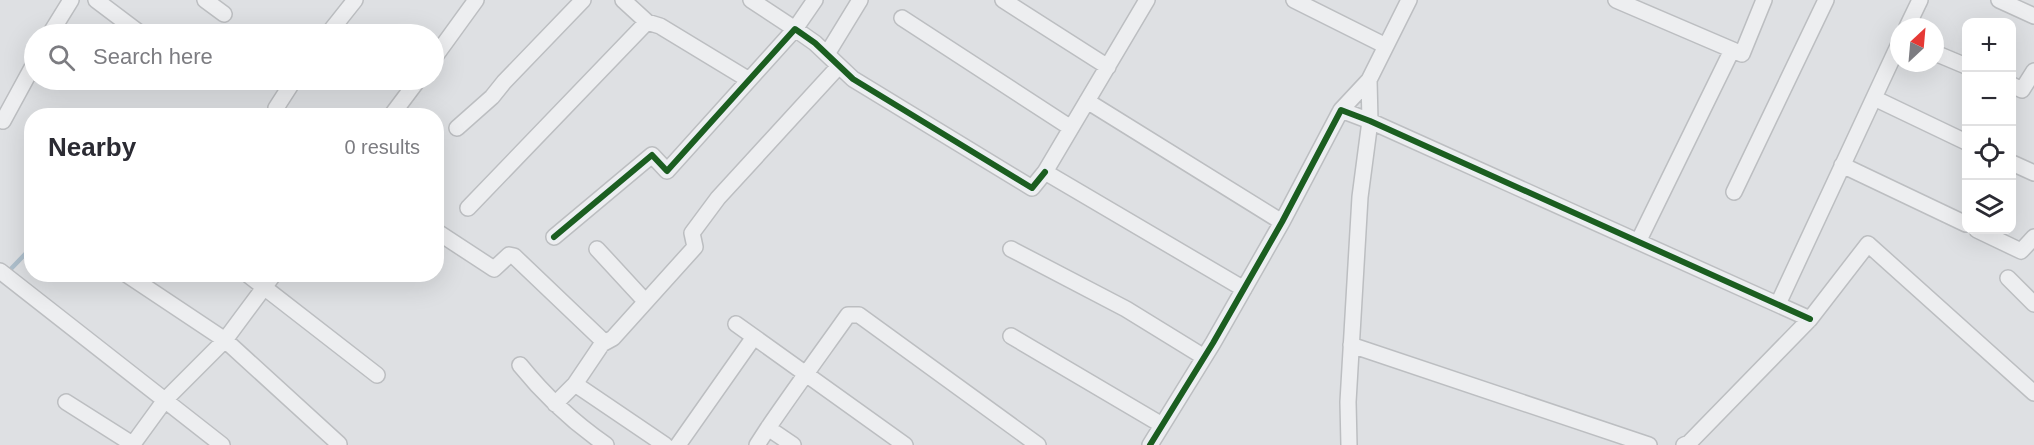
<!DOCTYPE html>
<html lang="en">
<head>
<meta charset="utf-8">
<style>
	:root { --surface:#fff; --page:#f7f7f7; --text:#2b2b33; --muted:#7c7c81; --line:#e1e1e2 }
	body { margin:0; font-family:Arial,sans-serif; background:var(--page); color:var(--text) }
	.controls { position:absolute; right:18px; top:18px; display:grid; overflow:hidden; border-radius:12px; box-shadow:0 6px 24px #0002 }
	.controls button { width:54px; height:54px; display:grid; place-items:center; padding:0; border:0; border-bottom:2px solid var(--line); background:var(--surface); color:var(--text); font:30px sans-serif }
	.compass { position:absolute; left:1890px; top:18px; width:54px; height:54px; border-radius:50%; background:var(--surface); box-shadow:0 6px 24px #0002; rotate:26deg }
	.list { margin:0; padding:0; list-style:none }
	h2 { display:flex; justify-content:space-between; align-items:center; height:78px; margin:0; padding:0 24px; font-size:26px }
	h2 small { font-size:20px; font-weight:400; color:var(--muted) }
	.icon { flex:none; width:33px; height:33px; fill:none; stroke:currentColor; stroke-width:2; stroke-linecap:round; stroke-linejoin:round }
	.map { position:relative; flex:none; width:2034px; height:445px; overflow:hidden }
	.search { position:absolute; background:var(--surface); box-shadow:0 6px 24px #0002; left:24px; top:24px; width:420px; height:66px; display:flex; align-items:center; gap:15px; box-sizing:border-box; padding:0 21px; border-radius:33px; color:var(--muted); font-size:22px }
	.panel { position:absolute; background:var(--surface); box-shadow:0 6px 24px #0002; left:24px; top:108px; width:420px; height:174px; border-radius:24px }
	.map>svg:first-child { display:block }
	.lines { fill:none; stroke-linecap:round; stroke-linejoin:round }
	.stream { stroke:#aebfcc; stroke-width:4.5 }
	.street-casing { stroke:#bcbec1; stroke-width:18 }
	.street { stroke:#edeef0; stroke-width:15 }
	.cycleway-casing { stroke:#ebeff3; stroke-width:10 }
	.cycleway { stroke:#1b5e20; stroke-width:6 }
</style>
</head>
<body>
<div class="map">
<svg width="2034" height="445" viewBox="0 0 2034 445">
	<rect width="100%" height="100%" fill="#dee0e3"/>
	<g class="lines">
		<!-- stream -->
		<path class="stream" d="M6 274 32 247"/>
		<!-- street casing -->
		<g class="street-casing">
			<path id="street" d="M96 0 141 34
				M205 0 224 14
				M623 0 647 22 660 26 749 80
				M751 0 795 29 815 0
				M1003 0 1108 67
				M1147 0 1045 172 1244 289
				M1294 0 1386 46
				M1616 0 1742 54 1764 0
				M1999 0 2034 16
				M902 18 1071 128
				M1907 27 1920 0
				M50 34 71 0
				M328 34 355 0
				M1935 53 1966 66
				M827 54 860 0
				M434 58 476 0
				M2012 85 2022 90 2034 71
				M1874 98 1966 142
				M1087 101 1282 222
				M1341 110 1369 80
				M279 116 276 108 294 80
				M391 116 418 80
				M3 121 34 64
				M457 128 492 97 504 82 583 0
				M2012 163 2034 173
				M1842 165 1966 224
				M1734 192 1826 0
				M468 208 647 22
				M1977 230 2021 251 2034 237
				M436 231 494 269 509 255 514 256 600 338 602 344
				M554 237 652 155 667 171 795 29 815 43 853 79 1032 188 1045 172
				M1639 240 1732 50
				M597 249 645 301
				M1011 249 1126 309 1204 357
				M0 271 222 445
				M126 274 225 340 339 444
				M247 274 377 375
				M2008 278 2034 304
				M1778 304 1899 44
				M736 324 905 445
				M1011 336 1162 425
				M1351 345 1649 445
				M520 365C545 396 573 422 606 445
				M575 384 665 445
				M66 402 134 445
				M555 404 575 384 602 344 613 338 695 247 692 233 718 198 839 66
				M133 444 165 400 225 340 274 274
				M678 445 754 337
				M757 445 768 428
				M793 445 768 428C794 390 821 353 848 315H859L1038 445
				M1150 445 1213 343 1282 222 1341 110 1370 121 1810 319
				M1349 445 1348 402 1360 197 1370 121 1369 80 1409 0
				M1684 445 1689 443 1810 319 1868 244 2034 393"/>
		</g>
		<!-- street -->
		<use href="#street" class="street"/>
		<!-- cycleway casing -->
		<g class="cycleway-casing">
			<path id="cycleway" d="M554 237 652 155 667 171 795 29 815 43 853 79 1032 188 1045 172
				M1150 445 1213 343 1282 222 1341 110 1370 121 1810 319"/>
		</g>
		<!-- cycleway -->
		<use href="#cycleway" class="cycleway"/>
	</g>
</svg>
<div class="controls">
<button>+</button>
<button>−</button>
<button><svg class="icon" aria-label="locate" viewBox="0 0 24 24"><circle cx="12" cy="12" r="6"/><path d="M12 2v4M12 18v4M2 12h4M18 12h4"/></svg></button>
<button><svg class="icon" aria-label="layers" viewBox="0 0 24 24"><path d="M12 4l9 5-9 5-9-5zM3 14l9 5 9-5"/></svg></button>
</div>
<svg class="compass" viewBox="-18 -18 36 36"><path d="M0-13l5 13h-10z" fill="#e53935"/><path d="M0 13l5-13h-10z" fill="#7c7c81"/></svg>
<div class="search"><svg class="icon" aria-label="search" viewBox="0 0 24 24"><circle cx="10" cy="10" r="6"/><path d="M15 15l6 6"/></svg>Search here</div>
<section class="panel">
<h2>Nearby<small>0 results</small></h2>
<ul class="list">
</ul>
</section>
</div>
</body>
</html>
